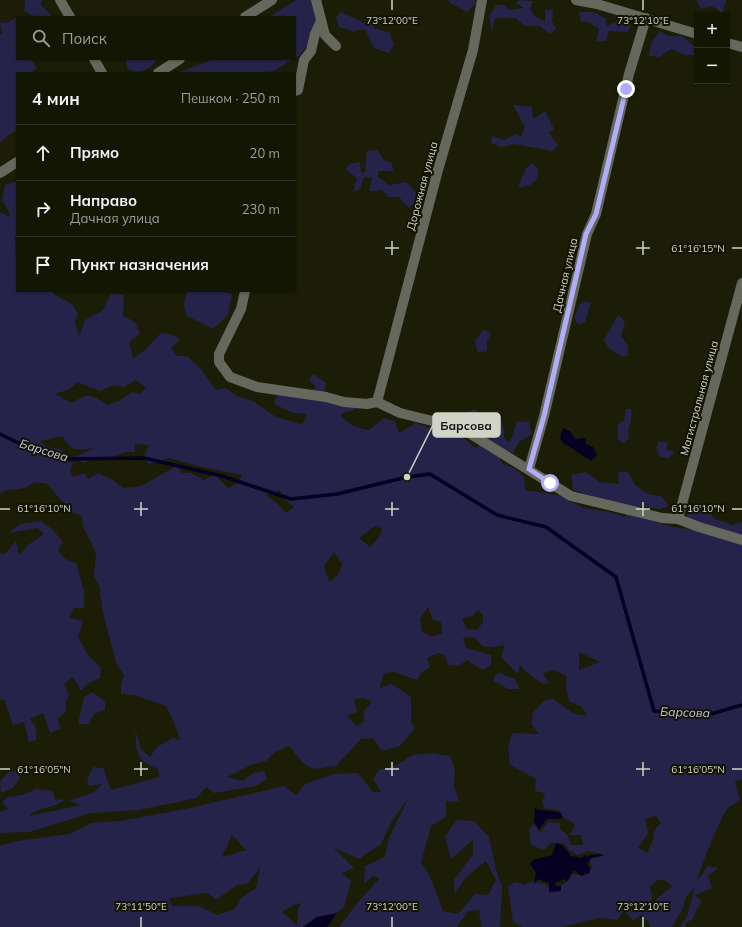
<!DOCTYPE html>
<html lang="ru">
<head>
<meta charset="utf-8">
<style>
	:root { --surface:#141604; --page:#1d1f0e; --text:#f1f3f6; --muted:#9d9f9a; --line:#333526 }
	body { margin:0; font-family:Mulish,sans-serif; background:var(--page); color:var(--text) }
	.controls { position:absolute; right:12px; top:12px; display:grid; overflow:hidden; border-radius:0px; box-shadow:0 1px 3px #0004 }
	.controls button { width:36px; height:36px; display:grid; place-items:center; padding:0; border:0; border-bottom:1px solid var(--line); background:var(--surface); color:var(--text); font:20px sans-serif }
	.stop { position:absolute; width:12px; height:12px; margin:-9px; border:3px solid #b0aefa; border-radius:50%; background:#fff }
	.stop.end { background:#b0aefa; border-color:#fff; box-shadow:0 1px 4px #0008 }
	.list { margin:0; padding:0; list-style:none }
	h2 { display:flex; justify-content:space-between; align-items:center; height:52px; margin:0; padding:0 16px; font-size:17px }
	h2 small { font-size:13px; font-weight:400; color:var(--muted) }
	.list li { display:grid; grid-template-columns:26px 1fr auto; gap:12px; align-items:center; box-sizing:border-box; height:56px; padding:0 16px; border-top:1px solid var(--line) }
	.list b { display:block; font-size:15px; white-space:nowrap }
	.list p { margin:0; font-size:13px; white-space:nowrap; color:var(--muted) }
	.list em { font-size:13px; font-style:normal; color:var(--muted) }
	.icon { flex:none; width:22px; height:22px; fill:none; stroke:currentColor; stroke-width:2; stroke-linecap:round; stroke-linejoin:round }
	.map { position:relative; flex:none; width:742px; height:927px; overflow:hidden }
	.search { position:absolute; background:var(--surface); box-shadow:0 1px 3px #0004; left:16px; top:16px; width:280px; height:44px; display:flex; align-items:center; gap:10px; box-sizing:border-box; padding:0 14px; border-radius:0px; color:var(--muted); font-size:15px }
	.panel { position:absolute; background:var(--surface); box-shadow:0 1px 3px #0004; left:16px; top:72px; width:280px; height:220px; border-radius:0px }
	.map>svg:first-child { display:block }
	.green { fill:#26234a; fill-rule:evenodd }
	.water { fill:#060022 }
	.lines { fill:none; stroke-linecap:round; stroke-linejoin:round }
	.stream { stroke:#060022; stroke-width:3.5 }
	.minor { stroke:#67685d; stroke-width:10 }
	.route { stroke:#b0aefa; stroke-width:5 }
	.ticks { fill:none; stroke:#d1d3c5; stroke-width:1.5 }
	.labels { text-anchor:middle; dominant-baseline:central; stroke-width:4; stroke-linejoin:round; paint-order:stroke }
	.street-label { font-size:11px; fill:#d1d3c5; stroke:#121301 }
	.water-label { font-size:12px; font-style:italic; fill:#c7c7ee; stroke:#121301 }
	.ticks-label { font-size:10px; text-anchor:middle; fill:#d1d3c5; stroke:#121301; stroke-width:4; stroke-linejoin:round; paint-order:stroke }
	.leader { fill:none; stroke:#d1d3c5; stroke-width:1.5 }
	.callout-dot { fill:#d1d3c5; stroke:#121301; stroke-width:1.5 }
	.callout { fill:#d1d3c5; stroke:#d1d3c5; stroke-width:1.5 }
	.callout-label { font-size:12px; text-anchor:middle; font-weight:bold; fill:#111 }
</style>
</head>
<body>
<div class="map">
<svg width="742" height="927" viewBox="0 0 742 927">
	<rect width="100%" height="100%" fill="#1b1d06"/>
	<!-- green -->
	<path class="green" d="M25 0H42L41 5 53 17H36L24 11Z
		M296 0H314L319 22 313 39 298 57 295 58V17H269Z
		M448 0H475L476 3 467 12 450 3Z
		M519 0 533 1 530 10 536 17 545 22V10H553L552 21 556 29 550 34 539 26H525L515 18H495L492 31 489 16 496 5H503L510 10 524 8 516 3Z
		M696 0H726L722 15 717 9 711 6 701 9Z
		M341 12 364 23 375 24 374 28 390 33 394 45 389 53 374 48 365 30H356L355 32 339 27 336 17Z
		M579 12H594L605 18 607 26 620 20 631 25 628 32 609 31 606 41 596 42 599 29 589 22 581 21Z
		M17 17V59H30L37 67 32 73H17V130L7 136 0 143V35L2 33 0 22 7 23Z
		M660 31 668 36H682L693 45 697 44V55H684L671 49 660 57 649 56 651 43Z
		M126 59H157C150 70 138 76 127 68Z
		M214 59H293L274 71 261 73H177Z
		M513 105 532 107 533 119 545 111 554 129 549 133 558 145 553 151 514 144 501 147 491 143 492 136 504 140 516 134 521 137 525 127Z
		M377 150 384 160 392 163 393 171H378V177L390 185 406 182 415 191 417 200 409 208 399 197H388L382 190 369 191 372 178 364 177 360 189 353 192 357 178 346 170 349 164 360 162 361 172 365 173 367 151Z
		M531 163 538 168V178L530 185 518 188 525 170Z
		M17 181V233L15 236 17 291H52L55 295 72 304 78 314 75 322 79 336 85 320 102 311 111 294 124 295 123 316 135 322 140 334 129 342 133 358 145 350 161 333 173 335 180 340 171 348 177 356H187L199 367 216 390 226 388 236 396 253 401 276 417 302 424 307 414 293 413 274 404 277 395 308 392 316 387 309 380 313 374 326 383 324 393C335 405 343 408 359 408L340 414C348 424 356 428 369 430L384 418 395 421 399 433 416 423 432 429 442 436 460 435 476 448 486 439 482 432 496 431 491 422 500 418 504 428V438L510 442 517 421 529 422 532 434 519 442 513 453 494 448 503 464 514 468 524 477 525 490 563 496 583 508 610 512 625 517 627 507 573 490 571 475 586 472 600 482 619 484 618 472H628L635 485 648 494 661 496 669 506 660 509 640 506 642 515C661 526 679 529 701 530L686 517 694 503 706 507 713 518 732 525 742 522V779L735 782 740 800C736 803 730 806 727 809 722 816 697 873 698 880L708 866 718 868 708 876 712 888 695 895 702 902 697 908 693 919 685 923 686 927H680L687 916 695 887 686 897 683 908 672 927H650V924L641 915 633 921 624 910 617 920 599 918 562 927H522L513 922 508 886 516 882 524 885 533 881 544 884 553 891 569 880 572 874 585 876 592 868 589 859 606 855 589 851 578 855 569 850 563 843H551L544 850 531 845 529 830 534 823 540 833 548 822 560 823V830L567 834 571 845H583L581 835H570L575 824 564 818 559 810 546 809 542 803 545 793 535 791 536 779 510 765 508 748 512 733 539 734 532 725V714L545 700 554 699C565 708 573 716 587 715L582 707 569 701 566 688 567 676 554 670 543 673 549 683 543 684 525 671 520 665 518 674 501 657 505 645 493 647 482 646 474 637 463 638 466 648 491 655V665L483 670 467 660 459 666 448 665 445 655 438 653 427 658 430 667 422 672 417 680 392 671 383 675 380 688 392 684 411 697V722L415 728 400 746 382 751 373 738 361 739 336 766 314 769 304 764 289 746 274 753 266 761 253 764 227 777 243 781 253 773 264 771 267 779 256 786 214 793 206 787 197 798 138 810 91 813 29 832 0 833V812L8 809 2 802 7 797 22 795 36 789 53 791 55 800 65 799C56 809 39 806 29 816L82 805 69 801 94 792 102 784 89 786 87 779 93 767 103 768 111 790 159 777 158 769C134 760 137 752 135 729L141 749 150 757 157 747 173 738 180 740 173 720 166 706 134 695 121 694V685L124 676 116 662 103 613 99 585 94 577 96 553 83 526 82 516 69 511C64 499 55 496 48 484L34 482C22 494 10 485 0 494V212L10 217 9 212 2 200 5 185ZM136 380 146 388 140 394 132 392 119 401 107 405C91 394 88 393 72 403L55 394 70 389 77 382 100 391 114 385 124 387ZM63 436C71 454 81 450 97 447L74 457 84 463 100 457 110 458 126 452H135V444L149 445 143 458 149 464 169 458 198 466 242 475 238 483 228 488 215 475 204 480 191 473H182L177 466 141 486 123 488 113 480 98 473 88 479 85 473 73 477 70 471 73 463 60 458 63 450 48 447 40 441ZM279 490 286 500 294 507 286 513 278 504 266 495ZM375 526 382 529 380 536 370 547 359 538ZM334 552 342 564 338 575 329 582 324 566ZM428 607 433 620 441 622 442 633 432 637 422 632 420 619ZM478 610 483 615V621L478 630 467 629 462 619 474 615ZM579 652 600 662 579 670ZM364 698 372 702 364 711V722L357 726 347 716 357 712 354 699ZM656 816 661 823 654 830 653 840 647 853 638 848 648 833 645 819ZM658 880H664L673 886 656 899 657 905 649 913 652 897 650 886Z
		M188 291H220L232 294 228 315 213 329 187 316C183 307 183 300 188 291Z
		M585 301 591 303 585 322 578 325 574 318 579 305Z
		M618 315 625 321 621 336 628 345V355L623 357 608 348 604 340Z
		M484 329 491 334 487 342V351L478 353 475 341Z
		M475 409 481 415 479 425 473 427 459 422 461 412H468Z
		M626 409H631C634 421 626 426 629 438L623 443 618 439 617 426 621 421H624Z
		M659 441 668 443 666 449 675 452 669 458 660 457 656 448Z
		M41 521 52 529 63 542 58 550 65 559 76 563 84 591V608H74L69 618 83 621 78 637 88 655 101 668 100 678 87 684 81 691 73 677 64 684 69 695 65 704 66 712 58 718 60 729 50 733 43 713 30 719 36 728V740L29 742 24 722 13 725 4 699 0 700V553L5 554 16 541 19 555 28 545 44 534 38 528 8 533 20 524Z
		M499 673 515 679 520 689H508L494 681V676Z
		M93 692 105 702V710L94 714 89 724H78L84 697Z
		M430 753 450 756 455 769 454 787 460 802 446 801V817L431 826 421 863 429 874 443 911 458 914 475 894 488 895 496 880 486 861 466 877 455 894 454 880 473 854V840L451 859 445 837 456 820 474 821 489 837 496 870 502 887 500 927H481L479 910 468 911 457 927H339L359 901 380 878 373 876 364 884 365 866 385 857 388 840 409 797 392 821 381 844 359 859 333 847 354 868 342 873 351 881 344 907 337 913 317 917 303 927H0V846L17 841 70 834 91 823 120 821 186 809 284 786 296 795 305 784 334 774 358 773 373 792H381L373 779 378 770 393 767 413 755ZM232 835 246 850 223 857H222ZM260 868 256 888 241 898 235 909 217 915 199 906H172L169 898 208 893 216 900 237 885 247 884ZM302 903 298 909 297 925 282 912 293 905Z
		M16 771 20 778 13 788 1 793 0 781 9 772Z"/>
	<!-- water -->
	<path class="water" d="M563 428 570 431 575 439 585 438 586 444 593 447 597 455 591 461 562 442 560 438Z
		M535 808C544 813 555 809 562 814L561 819H547L539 830 534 822Z
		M556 843 563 846 571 856 581 858 586 855 588 857 590 855 600 854 602 856 591 858 587 864 590 868 589 874 585 873 582 876 574 870 567 881 564 879 555 883 556 886H561V891L549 892V883L538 879 534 884 536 873 530 864 533 860 552 855Z
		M337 913 327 927H303L317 917Z"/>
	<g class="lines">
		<!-- stream -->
		<path class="stream" d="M0 434 31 449 68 459 144 458 222 476 291 499 337 494 407 477 430 474 497 515 546 527 616 577 654 711 711 714 742 705"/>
		<!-- minor -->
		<path class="minor" d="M60 0 70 17
			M316 0 325 35 336 46
			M576 0 597 4 697 34
			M245 17 272 0
			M727 43 742 47
			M94 59 102 73
			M158 73 180 59
			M295 91 298 90 304 60 311 51 315 34 321 21
			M0 173 17 162
			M245 291 241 309 219 354V362L230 377 257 387 326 397 344 402 367 404 377 402 400 413 461 428 571 496 662 518 678 519 699 527 742 540
			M377 402 438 170 473 50 482 0
			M529 469 544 416 587 234 596 214 629 74 646 18
			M678 519 742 283"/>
	</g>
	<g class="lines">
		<!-- route -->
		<path class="route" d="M550 483 529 469 544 416 586 234 596 214 626 89"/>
	</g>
	<!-- ticks -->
	<path class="ticks" d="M392 0V10M643 0V10M392 241V255M643 241V255M385 248H399M636 248H650M732 248H742M141 502V516M392 502V516M643 502V516M0 509H10M134 509H148M385 509H399M636 509H650M732 509H742M141 762V776M392 762V776M643 762V776M0 769H10M134 769H148M385 769H399M636 769H650M732 769H742M141 917V927M392 917V927M643 917V927"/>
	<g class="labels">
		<!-- street labels -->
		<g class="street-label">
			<text transform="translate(422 186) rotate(-75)">Дорожная улица</text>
			<text transform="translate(565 275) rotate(-77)">Дачная улица</text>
			<text transform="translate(699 398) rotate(-75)">Магистральная улица</text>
		</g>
		<!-- water labels -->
		<g class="water-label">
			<text transform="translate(44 450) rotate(17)">Барсова</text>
			<text transform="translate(685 712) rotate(2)">Барсова</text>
		</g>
	</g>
	<g class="ticks-label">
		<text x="392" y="24">73°12'00"E</text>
		<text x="643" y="24">73°12'10"E</text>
		<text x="698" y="252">61°16'15"N</text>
		<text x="44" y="512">61°16'10"N</text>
		<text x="698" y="512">61°16'10"N</text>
		<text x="44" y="773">61°16'05"N</text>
		<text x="698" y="773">61°16'05"N</text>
		<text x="141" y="910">73°11'50"E</text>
		<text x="392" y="910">73°12'00"E</text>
		<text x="643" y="910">73°12'10"E</text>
	</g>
	<!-- callouts -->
	<path class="leader" d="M407 477L433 425"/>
	<circle class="callout-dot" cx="407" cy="477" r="4"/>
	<rect class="callout" x="433" y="413" width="67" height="24" rx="4"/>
	<g class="callout-label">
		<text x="466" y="430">Барсова</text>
	</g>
</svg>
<div class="controls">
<button>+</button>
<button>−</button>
</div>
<div class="stop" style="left:550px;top:483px"></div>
<div class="stop end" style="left:626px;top:89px"></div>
<div class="search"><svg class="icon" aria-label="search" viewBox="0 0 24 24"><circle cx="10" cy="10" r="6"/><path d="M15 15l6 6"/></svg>Поиск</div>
<section class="panel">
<h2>4 мин<small>Пешком · 250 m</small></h2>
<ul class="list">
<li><svg class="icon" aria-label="ahead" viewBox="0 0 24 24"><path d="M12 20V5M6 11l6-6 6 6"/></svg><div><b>Прямо</b></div><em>20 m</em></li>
<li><svg class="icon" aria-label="right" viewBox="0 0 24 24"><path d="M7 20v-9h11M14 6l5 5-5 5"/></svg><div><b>Направо</b><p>Дачная улица</p></div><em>230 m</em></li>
<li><svg class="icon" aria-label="arrive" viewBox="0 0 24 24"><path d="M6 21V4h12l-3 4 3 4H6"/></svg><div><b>Пункт назначения</b></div></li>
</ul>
</section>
</div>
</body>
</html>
